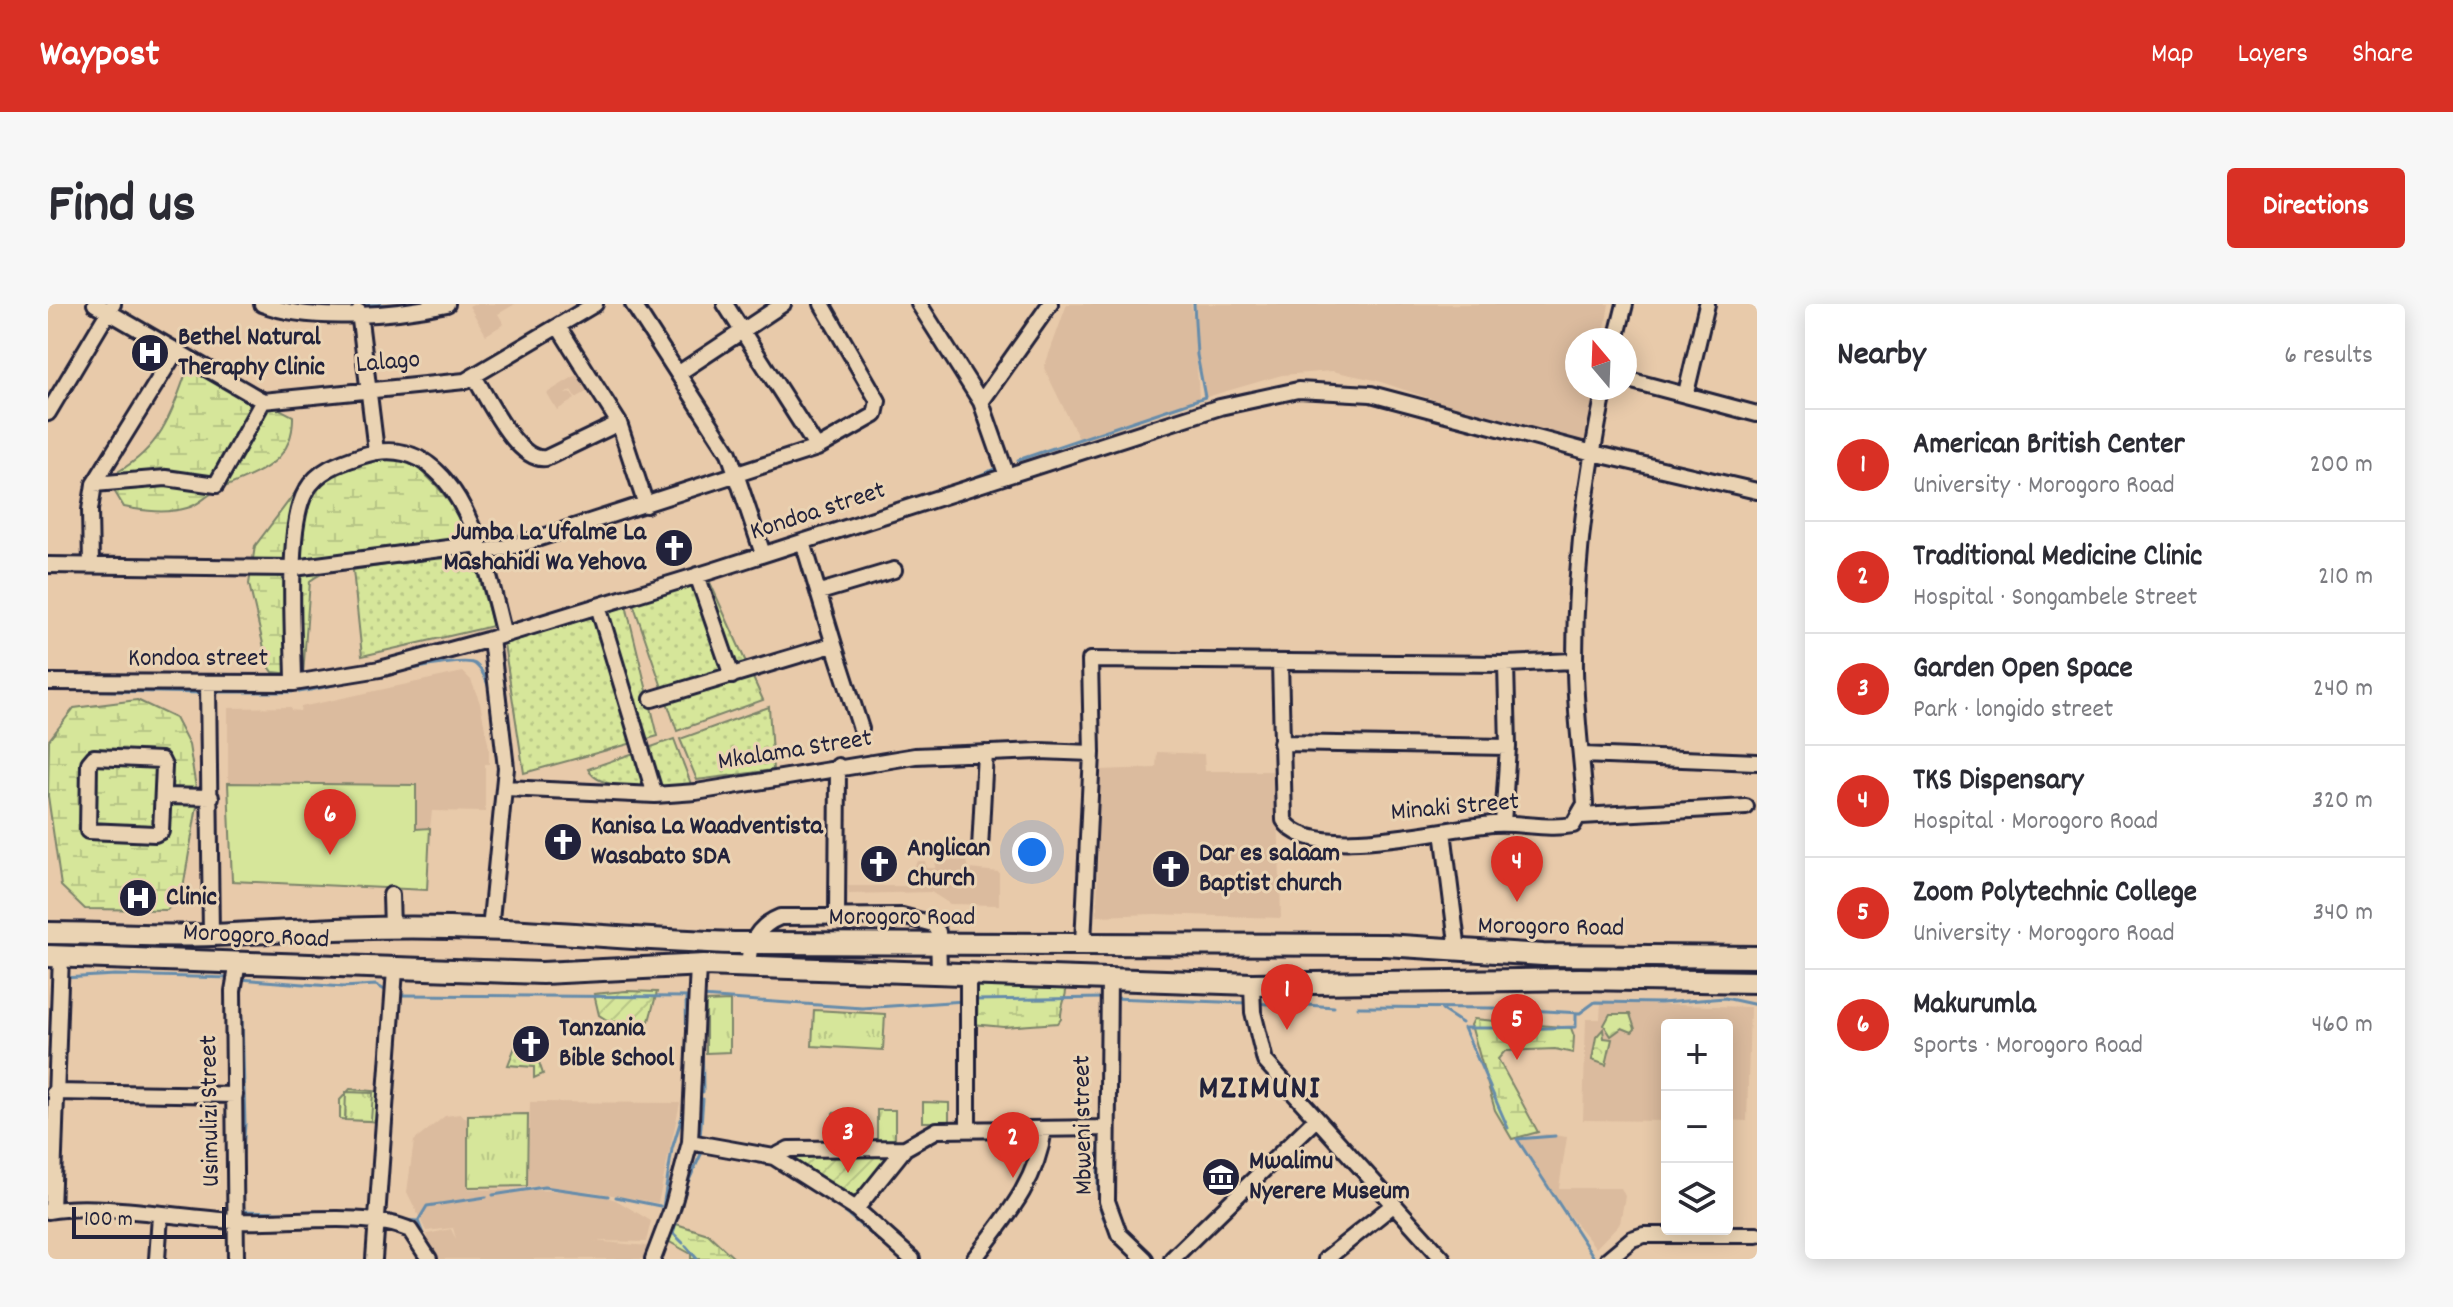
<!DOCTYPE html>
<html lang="en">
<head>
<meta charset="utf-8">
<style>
	:root { --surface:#fff; --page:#f7f7f7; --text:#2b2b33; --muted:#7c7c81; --line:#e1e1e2; --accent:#d93025 }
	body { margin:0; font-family:Dekko,sans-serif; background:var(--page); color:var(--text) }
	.controls { position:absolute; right:24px; bottom:24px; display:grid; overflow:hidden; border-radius:8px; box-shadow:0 4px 20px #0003 }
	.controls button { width:72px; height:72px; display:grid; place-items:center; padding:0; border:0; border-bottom:2px solid var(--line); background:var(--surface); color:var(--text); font:40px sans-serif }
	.compass { position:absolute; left:1517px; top:24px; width:72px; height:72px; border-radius:50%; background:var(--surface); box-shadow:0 4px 20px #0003; rotate:341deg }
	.scale { position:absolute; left:24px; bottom:20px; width:154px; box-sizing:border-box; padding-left:8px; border:4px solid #22223b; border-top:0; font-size:22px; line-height:28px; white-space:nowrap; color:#22223b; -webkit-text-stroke:6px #ead3b3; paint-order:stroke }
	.you { position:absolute; left:984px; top:548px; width:28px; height:28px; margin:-20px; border:6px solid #fff; border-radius:50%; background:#1a73e8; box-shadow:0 0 0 12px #1a73e833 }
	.badge { display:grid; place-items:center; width:52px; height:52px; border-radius:50%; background:var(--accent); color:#fff; font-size:26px; font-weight:700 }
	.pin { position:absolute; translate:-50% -66px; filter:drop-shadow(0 2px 4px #0008) }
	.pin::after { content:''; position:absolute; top:42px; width:28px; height:24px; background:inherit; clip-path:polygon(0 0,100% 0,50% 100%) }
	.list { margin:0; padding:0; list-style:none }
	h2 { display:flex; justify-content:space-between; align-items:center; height:104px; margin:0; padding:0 32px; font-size:34px }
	h2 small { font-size:26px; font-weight:400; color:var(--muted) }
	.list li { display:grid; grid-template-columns:52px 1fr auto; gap:24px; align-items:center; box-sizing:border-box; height:112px; padding:0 32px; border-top:2px solid var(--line) }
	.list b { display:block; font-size:30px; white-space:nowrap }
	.list p { margin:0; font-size:26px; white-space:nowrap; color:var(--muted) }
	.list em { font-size:26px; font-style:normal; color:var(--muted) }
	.icon { flex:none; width:44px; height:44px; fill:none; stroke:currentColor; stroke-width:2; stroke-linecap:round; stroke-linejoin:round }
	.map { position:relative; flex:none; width:1709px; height:955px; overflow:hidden; border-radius:8px }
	header { display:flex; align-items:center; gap:48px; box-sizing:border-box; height:112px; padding:0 40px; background:var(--accent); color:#fff }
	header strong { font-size:38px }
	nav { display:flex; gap:44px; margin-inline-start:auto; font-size:28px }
	.intro { display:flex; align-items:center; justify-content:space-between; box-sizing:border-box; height:192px; padding:0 48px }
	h1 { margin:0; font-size:56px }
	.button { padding:20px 36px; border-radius:8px; background:var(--accent); color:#fff; font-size:28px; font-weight:700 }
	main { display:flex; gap:48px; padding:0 48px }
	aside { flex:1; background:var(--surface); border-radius:8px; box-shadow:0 4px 20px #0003 }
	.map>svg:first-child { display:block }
	.built { fill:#dbbb9e }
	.grass { fill:url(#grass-dots); stroke:#7c846a; stroke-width:2 }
	.forest { fill:url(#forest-crowns); stroke:#7c846a; stroke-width:2 }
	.wetland { fill:url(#wetland-marsh); stroke:#7c846a; stroke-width:2 }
	.cemetery { fill:url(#cemetery-stones); stroke:#7c846a; stroke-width:2 }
	.park { fill:url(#park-tufts); stroke:#7c846a; stroke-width:2 }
	.garden { fill:url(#garden-furrows); stroke:#7c846a; stroke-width:2 }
	.pitch { fill:#d6e69a; stroke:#7c846a; stroke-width:2 }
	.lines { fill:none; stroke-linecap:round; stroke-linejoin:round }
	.stream { stroke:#668cab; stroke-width:3 }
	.minor-casing { stroke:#22223b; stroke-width:20 }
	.highway-casing { stroke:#22223b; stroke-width:26 }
	.minor { stroke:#ead3b3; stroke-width:14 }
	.highway { stroke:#ead3b3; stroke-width:20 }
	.labels { text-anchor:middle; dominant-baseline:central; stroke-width:6; stroke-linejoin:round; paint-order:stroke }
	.poi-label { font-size:26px; font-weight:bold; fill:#22223b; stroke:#ead3b3; text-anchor:start }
	.street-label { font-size:26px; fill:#22223b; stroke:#ead3b3 }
	.district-label { font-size:34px; font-weight:bold; letter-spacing:2px; fill:#22223b; stroke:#ead3b3 }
</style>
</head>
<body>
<header>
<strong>Waypost</strong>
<nav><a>Map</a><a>Layers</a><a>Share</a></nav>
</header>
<div class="intro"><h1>Find us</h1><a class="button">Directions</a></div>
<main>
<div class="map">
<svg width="1709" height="955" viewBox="0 0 1709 955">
	<defs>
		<pattern id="grass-dots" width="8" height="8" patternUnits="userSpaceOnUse" patternTransform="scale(2)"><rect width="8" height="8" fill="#d6e69a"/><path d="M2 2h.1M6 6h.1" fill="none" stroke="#b7c586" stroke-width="1.8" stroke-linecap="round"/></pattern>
		<pattern id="forest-crowns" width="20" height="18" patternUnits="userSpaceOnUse" patternTransform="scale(2)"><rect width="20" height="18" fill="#d6e69a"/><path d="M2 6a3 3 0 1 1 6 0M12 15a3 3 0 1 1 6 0" fill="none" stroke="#b7c586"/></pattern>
		<pattern id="wetland-marsh" width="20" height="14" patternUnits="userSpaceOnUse" patternTransform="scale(2)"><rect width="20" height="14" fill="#d6e69a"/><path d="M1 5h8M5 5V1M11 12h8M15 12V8" fill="none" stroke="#b7c586"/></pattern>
		<pattern id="cemetery-stones" width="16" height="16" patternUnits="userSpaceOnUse" patternTransform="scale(2)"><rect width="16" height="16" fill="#d6e69a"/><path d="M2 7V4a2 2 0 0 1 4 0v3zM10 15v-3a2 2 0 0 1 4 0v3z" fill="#b7c586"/></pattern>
		<pattern id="park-tufts" width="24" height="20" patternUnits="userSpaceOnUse" patternTransform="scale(2)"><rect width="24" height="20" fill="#d6e69a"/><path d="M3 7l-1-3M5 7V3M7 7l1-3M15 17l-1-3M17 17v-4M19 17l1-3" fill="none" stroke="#b7c586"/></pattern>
		<pattern id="garden-furrows" width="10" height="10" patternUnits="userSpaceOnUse" patternTransform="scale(2)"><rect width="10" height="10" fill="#d6e69a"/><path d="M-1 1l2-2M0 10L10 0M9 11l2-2" fill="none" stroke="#b7c586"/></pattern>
	</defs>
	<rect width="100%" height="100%" fill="#e8caaa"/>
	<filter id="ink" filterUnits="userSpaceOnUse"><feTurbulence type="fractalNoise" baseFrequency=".0125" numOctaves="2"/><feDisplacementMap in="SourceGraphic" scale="16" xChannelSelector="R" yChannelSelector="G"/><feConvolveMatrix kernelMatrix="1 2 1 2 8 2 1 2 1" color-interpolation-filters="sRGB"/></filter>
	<g filter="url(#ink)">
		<!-- built -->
		<path class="built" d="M425 0H467L450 10 456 20 438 31 421 2Z
			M1019 0H1143L1145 13V0H1561L1555 36H1529V84H1547L1537 138 1404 102 1327 76 1284 67 1234 71 1155 94 1147 32 1151 94 1031 135 996 64Z
			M535 67 545 84 528 94 523 86 517 90 523 89 527 95 509 106 499 89Z
			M415 368 423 376 432 399 441 444V460H437V508L384 507 382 524 367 525V481L180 479V404L243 403V406L252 407 253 403Z
			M1109 448 1156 450 1157 467H1229L1233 614 1108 610 1049 612 1051 466 1108 464Z
			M888 556 919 557 921 565 951 568V601L902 600 883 588 801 590 800 582H859L869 557H877L878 564H887Z
			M1553 699 1702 703 1699 817 1679 816V721H1619V817L1535 816 1538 715H1552Z
			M482 798 632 799 610 899 535 886 568 896 603 917 598 938 546 937 599 942 596 955H386L379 930 403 925 408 935 405 924 378 927 359 888 366 837 397 812 412 810 419 815 420 885 532 887 480 882Z
			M1498 830 1519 833 1511 884H1573L1577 892 1572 919 1548 944 1519 909 1470 835Z"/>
		<!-- grass -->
		<path class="grass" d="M424 248 445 322 314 352 305 266Z
			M660 274 715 396 629 427 585 299Z
			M578 301 610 432 476 469 456 340Z
			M721 403 725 466 649 476 632 435Z
			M626 435 643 480C619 485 551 489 540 465Z
			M482 732 495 770 486 774V763L460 761 471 733Z
			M302 785 335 788 332 818 292 815V796Z"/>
		<!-- forest -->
		<path class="forest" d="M1562 710H1582L1587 725 1584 728 1574 724 1563 732 1556 721Z
			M1555 725 1556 734 1564 735 1558 761 1544 756 1548 733Z"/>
		<!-- wetland -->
		<path class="wetland" d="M157 66 245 112C246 163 203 170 166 188 157 193 149 202 139 204 118 210 97 207 76 203L65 185 71 167C112 144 123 111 138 69Z
			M346 150C387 170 416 208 422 254 378 256 297 250 262 277L255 371 225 368 220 361 201 280 207 242 258 174 275 160Z
			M89 396 127 414 141 441 150 496 134 590 119 606 37 605 13 582 0 492 1 436 26 404Z
			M929 675 1018 680C1020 693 1012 701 1013 715L1010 719 956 723 924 720Z
			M1426 715 1523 724 1526 732 1525 749 1507 745 1457 747 1450 755 1490 828 1464 835 1447 806 1423 721Z
			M625 919 660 930 687 955H643V950L611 932Z"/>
		<!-- cemetery -->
		<path class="cemetery" d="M875 798 901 799V818H875Z"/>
		<!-- park -->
		<path class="park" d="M682 697V748L658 749V698Z
			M766 706 837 710 835 746 764 742Z
			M298 788 325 789 323 817 297 816Z
			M829 806H847V836H829Z
			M803 808 805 835 786 836 785 809Z
			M480 810 479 882 420 883V811Z"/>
		<!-- garden -->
		<path class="garden" d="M578 687 609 688 601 717 562 718 551 711 546 690Z
			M740 847 850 849 812 896 756 864Z"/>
		<!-- pitch -->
		<path class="pitch" d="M180 479 368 481V525L382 524 379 586 184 577Z"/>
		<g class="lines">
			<!-- stream -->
			<path class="stream" d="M253 2 351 0
				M970 156 1157 93 1149 51 1146 0
				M912 180 949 164
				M253 356 255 372
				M307 362 343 355
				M178 372H238
				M22 386 156 389
				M164 388H244
				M251 388C279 384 414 350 427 360 435 366 439 378 442 387
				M16 674 67 671 184 674
				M192 675 295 683 328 681 342 689
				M349 691 645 693
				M653 693 814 704 916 697
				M638 694 639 760
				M1064 694 1200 699
				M924 696 1056 694
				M1208 699 1231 701
				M1245 700 1286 703
				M1310 703 1445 704 1532 709 1547 698 1613 699 1677 694 1709 701
				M1394 706 1414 719
				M654 717 655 788
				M1470 725 1528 723V709
				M1460 824 1416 724H1460
				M1507 832 1469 835 1545 952
				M652 834 655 795
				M1051 840C1051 869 1044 905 1064 928
				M682 853 694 854
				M194 861 197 820 194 714
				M641 876 654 848
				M194 877 196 907 258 909
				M445 891 496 883 560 892
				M568 893 612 902
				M786 899 828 934
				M158 908H182
				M27 911 103 916
				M353 916 370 917
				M613 917 624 845 637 803
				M833 938 849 951
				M635 939 625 929 639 882
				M379 941 370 917 379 902 438 893
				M638 942 649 955"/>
			<!-- minor casing -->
			<g class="minor-casing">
				<path id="minor" d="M47 0 215 97 417 77 547 0
					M214 0C263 19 348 11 399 0
					M585 0 681 149 715 250
					M677 0 769 144
					M871 0 933 98 959 172
					M311 8 328 147
					M510 22 571 119 598 201
					M1568 36 1577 0
					M631 69 735 0
					M427 74C440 95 470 159 498 154L571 119
					M1577 75 1709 110
					M1638 89 1659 0
					M933 98 1002 0
					M0 109 65 0
					M46 180 118 174 168 181 215 97
					M755 238 787 344
					M433 248 470 241 769 144 827 111 830 97 774 0
					M0 261 246 264 431 240
					M43 261 42 206 46 180 127 49
					M649 271 684 372
					M772 288 846 266
					M550 302 607 491
					M1232 358 1236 516C1261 560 1399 523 1445 520 1472 518 1498 526 1525 521L1537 500C1534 451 1526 402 1527 353 1527 263 1538 172 1557 84
					M0 378 246 379 332 365 439 336 664 267 1172 103 1250 86 1323 90 1545 149 1709 187
					M160 379 163 631
					M246 379C246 335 237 222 258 187 270 166 291 159 313 152 412 119 439 264 456 331
					M604 395 781 342 787 344 813 425
					M1233 439 1460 443
					M1534 451 1709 458
					M46 453 113 456 116 462 113 527 107 530 40 527 41 459Z
					M458 484 607 491 648 488 867 452 992 447 1044 449
					M115 492 163 493
					M1533 512 1698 503
					M1455 519 1460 443 1458 360
					M1395 527 1410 647
					M932 545 937 449
					M343 591 344 624
					M789 611 790 462
					M442 626 458 464 443 335
					M1035 639 1044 449 1042 356 1458 360 1526 357
					M701 664C699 640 710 622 732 613L854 612 885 620 890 628 891 668
					M920 668V826
					M1061 673 1059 897 1071 930 1097 955
					M1204 680 1205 708 1217 757 1395 955
					M6 788 187 791
					M642 838 726 853 808 905 864 955
					M726 853 741 845 857 844 889 826 1059 824
					M808 905 857 844
					M4 906 13 652
					M0 907C49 898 132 914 185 917 232 920 321 906 362 926L381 955
					M109 955 112 912
					M188 955 185 687 190 658
					M326 955 347 666
					M605 955 624 905 642 838 650 661
					M926 955C958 913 989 878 996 825
					M1124 955 1267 816
					M1278 955 1345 901
					M1560 955 1584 935 1596 931H1709"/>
			</g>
			<!-- highway casing -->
			<g class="highway-casing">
				<path id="highway" d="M0 629C54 629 110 633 164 631 243 627 322 622 401 624 496 626 590 636 686 639L1337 641 1495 651 1709 653
					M0 652 494 669 656 661 1204 680 1532 675 1709 678"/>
			</g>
			<!-- minor -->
			<use href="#minor" class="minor"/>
			<!-- highway -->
			<use href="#highway" class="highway"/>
		</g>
	</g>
	<!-- icons -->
	<defs>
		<g id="hospital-disc" transform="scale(2)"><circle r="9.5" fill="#22223b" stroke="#ead3b3"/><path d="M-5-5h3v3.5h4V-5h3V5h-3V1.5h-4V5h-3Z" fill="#fff"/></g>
		<g id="church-disc" transform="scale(2)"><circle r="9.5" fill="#22223b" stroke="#ead3b3"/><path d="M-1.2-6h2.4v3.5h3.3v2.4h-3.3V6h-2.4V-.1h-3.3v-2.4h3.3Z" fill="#fff"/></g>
		<g id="museum-disc" transform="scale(2)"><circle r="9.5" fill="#22223b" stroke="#ead3b3"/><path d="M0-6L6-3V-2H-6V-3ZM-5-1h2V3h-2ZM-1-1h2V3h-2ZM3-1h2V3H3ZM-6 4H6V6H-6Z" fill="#fff"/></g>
	</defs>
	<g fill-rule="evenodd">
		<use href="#hospital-disc" x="102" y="49"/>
		<use href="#church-disc" x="626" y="244"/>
		<use href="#church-disc" x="515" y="538"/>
		<use href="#church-disc" x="831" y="560"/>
		<use href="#church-disc" x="1123" y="565"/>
		<use href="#hospital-disc" x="90" y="594"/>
		<use href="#church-disc" x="483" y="740"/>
		<use href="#museum-disc" x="1173" y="873"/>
	</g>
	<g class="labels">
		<!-- poi labels -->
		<g class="poi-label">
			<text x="130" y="34">Bethel Natural<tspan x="130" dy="30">Theraphy Clinic</tspan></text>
			<text x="598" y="229" text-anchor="end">Jumba La Ufalme La<tspan x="598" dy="30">Mashahidi Wa Yehova</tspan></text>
			<text x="543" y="523">Kanisa La Waadventista<tspan x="543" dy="30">Wasabato SDA</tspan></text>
			<text x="859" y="545">Anglican<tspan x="859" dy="30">Church</tspan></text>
			<text x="1151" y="550">Dar es salaam<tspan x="1151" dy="30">Baptist church</tspan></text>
			<text x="118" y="594">Clinic</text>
			<text x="511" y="725">Tanzania<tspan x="511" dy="30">Bible School</tspan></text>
			<text x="1201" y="858">Mwalimu<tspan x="1201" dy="30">Nyerere Museum</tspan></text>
		</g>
		<!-- street labels -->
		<g class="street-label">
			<text transform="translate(340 59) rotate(-5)">Lalago</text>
			<text transform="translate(770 208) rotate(-18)">Kondoa street</text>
			<text x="150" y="355">Kondoa street</text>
			<text transform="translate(747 447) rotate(-9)">Mkalama Street</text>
			<text transform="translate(1407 504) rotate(-5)">Minaki Street</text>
			<text x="854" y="614">Morogoro Road</text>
			<text transform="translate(1503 624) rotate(1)">Morogoro Road</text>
			<text transform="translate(208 633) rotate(3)">Morogoro Road</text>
			<text transform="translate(163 807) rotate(-91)">Usimulizi Street</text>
			<text transform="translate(1036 821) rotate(-91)">Mbweni street</text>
		</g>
		<!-- district labels -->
		<g class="district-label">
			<text x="1212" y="786">MZIMUNI</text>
		</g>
	</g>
</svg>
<div class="controls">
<button>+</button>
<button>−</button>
<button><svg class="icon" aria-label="layers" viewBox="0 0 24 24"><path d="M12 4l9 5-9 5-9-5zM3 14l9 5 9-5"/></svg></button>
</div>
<svg class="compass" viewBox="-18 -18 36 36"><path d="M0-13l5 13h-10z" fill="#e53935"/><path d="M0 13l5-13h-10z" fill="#7c7c81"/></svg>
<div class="scale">100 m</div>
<div class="you"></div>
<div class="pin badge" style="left:1239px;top:726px">1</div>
<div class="pin badge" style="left:965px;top:874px">2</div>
<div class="pin badge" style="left:800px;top:869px">3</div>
<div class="pin badge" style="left:1469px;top:598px">4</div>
<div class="pin badge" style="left:1469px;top:756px">5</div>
<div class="pin badge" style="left:282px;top:551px">6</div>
</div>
<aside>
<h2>Nearby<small>6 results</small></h2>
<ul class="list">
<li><span class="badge">1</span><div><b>American British Center</b><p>University · Morogoro Road</p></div><em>200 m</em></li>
<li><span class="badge">2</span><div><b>Traditional Medicine Clinic</b><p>Hospital · Songambele Street</p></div><em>210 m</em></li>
<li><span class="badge">3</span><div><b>Garden Open Space</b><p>Park · longido street</p></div><em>240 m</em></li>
<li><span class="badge">4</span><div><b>TKS Dispensary</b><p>Hospital · Morogoro Road</p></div><em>320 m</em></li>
<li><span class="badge">5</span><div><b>Zoom Polytechnic College</b><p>University · Morogoro Road</p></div><em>340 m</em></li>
<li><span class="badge">6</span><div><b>Makurumla</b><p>Sports · Morogoro Road</p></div><em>460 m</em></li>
</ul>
</aside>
</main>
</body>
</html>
